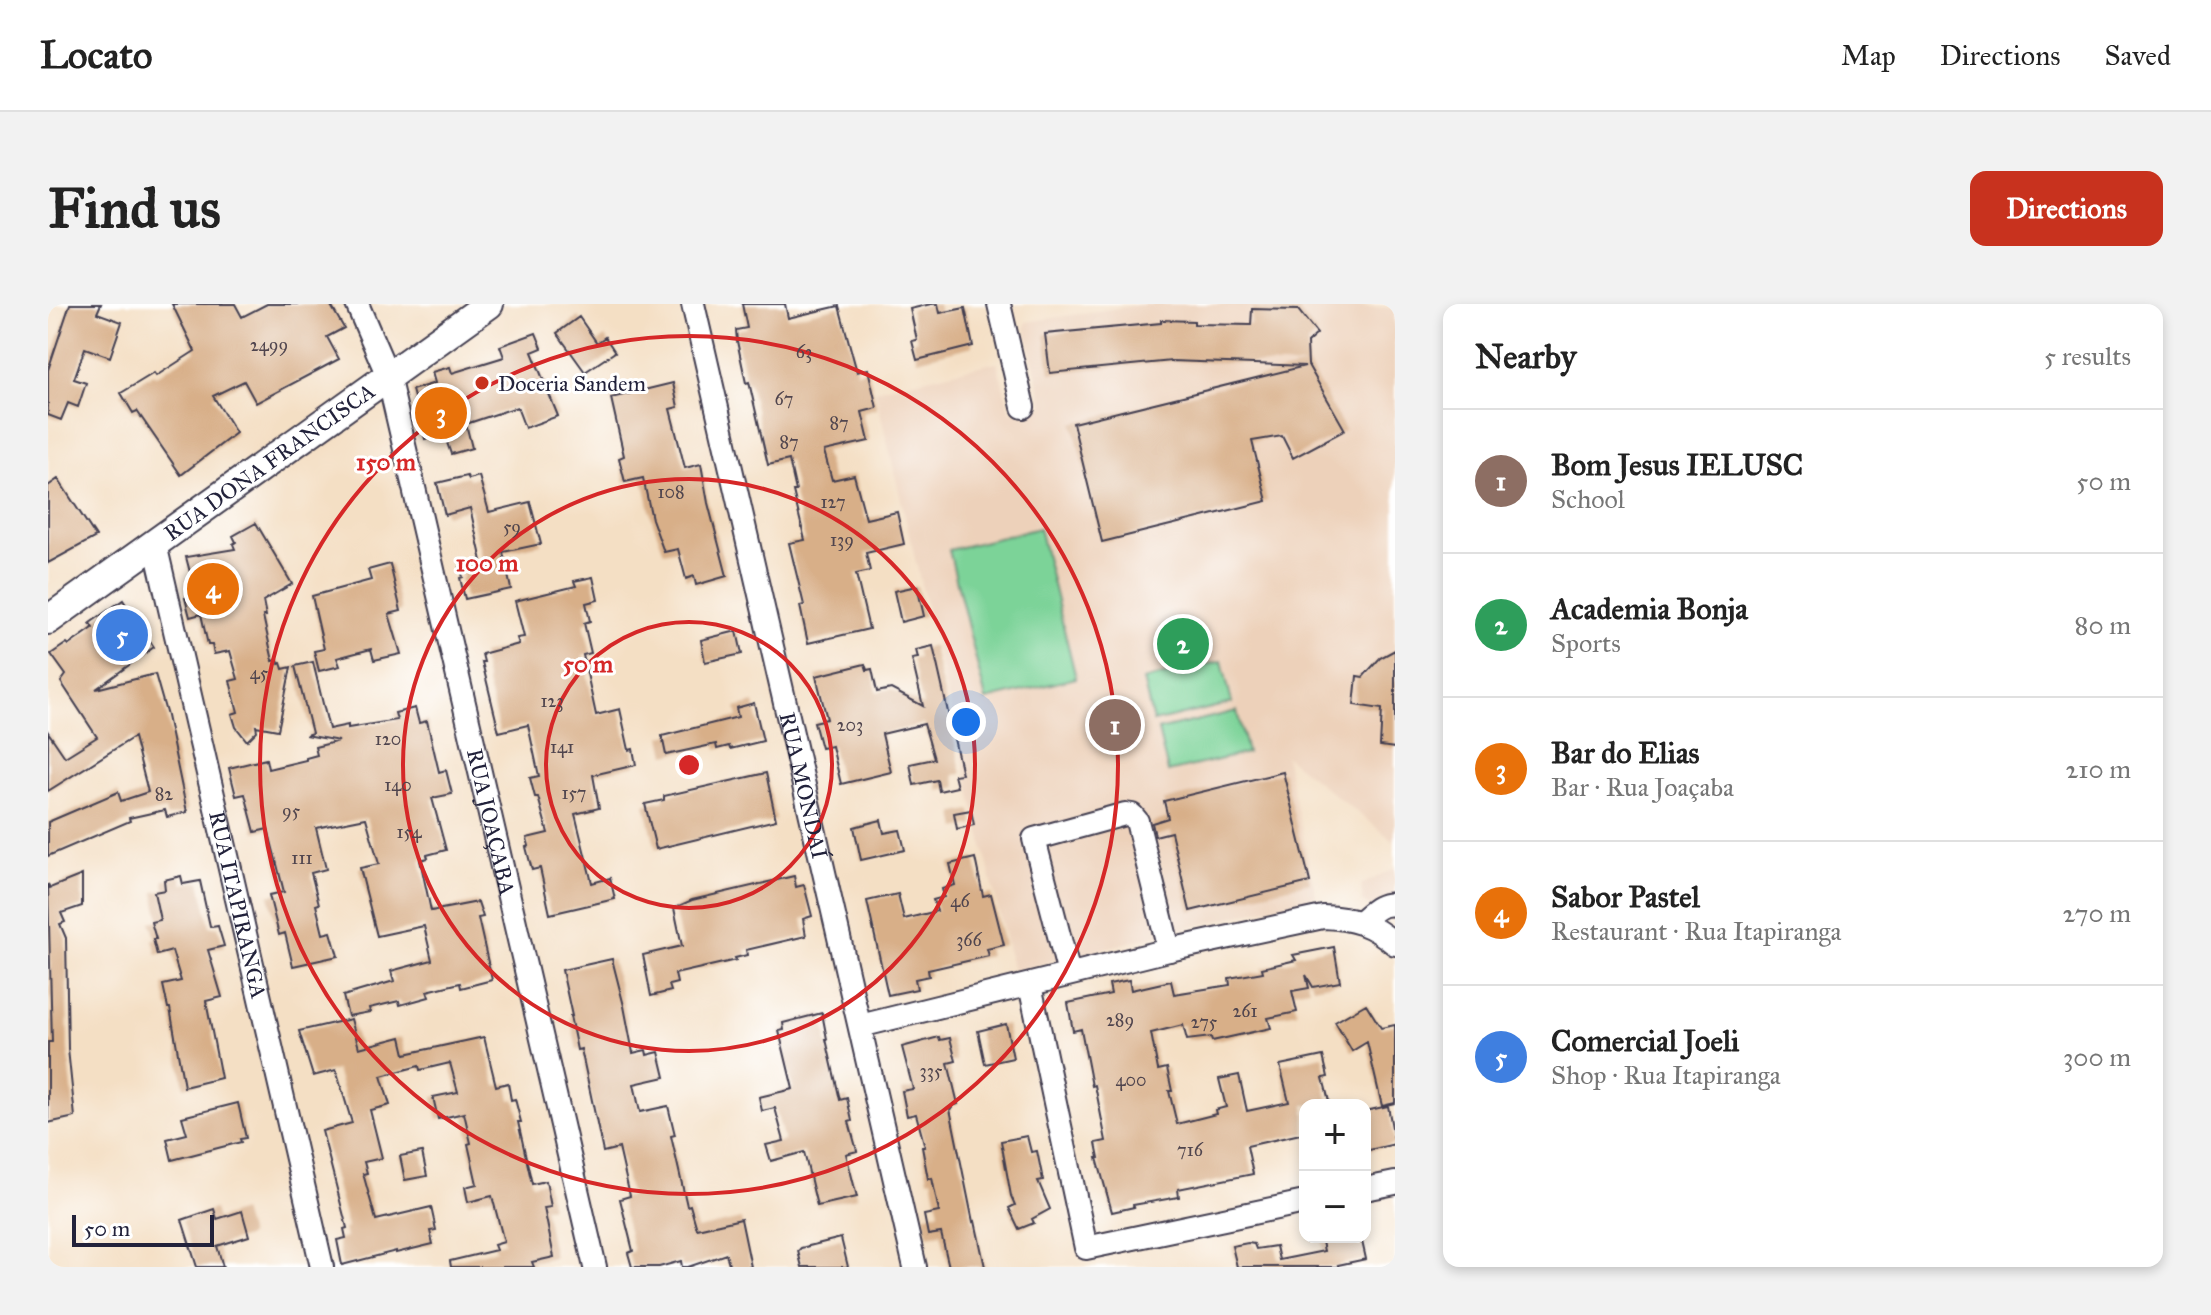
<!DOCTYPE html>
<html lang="en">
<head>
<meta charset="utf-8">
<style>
	:root { --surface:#fff; --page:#f2f2f2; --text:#222; --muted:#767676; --line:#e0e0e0; --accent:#c8321e }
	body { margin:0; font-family:"IM FELL Great Primer",serif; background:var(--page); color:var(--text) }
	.controls { position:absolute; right:24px; bottom:24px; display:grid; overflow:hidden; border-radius:16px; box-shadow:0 4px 12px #0003 }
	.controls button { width:72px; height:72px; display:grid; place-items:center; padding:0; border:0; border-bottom:2px solid var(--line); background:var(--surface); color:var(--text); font:40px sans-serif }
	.scale { position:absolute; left:24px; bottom:20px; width:142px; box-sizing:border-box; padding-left:8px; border:4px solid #22223b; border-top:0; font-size:22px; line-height:28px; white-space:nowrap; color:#22223b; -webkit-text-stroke:6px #fff; paint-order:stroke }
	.you { position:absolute; left:918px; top:418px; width:28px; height:28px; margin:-20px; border:6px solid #fff; border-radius:50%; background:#1a73e8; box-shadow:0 0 0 12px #1a73e833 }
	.badge { display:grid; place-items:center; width:52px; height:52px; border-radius:50%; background:var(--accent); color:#fff; font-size:26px; font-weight:700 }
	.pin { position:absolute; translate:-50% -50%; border:4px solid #fff; box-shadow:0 2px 8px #0006 }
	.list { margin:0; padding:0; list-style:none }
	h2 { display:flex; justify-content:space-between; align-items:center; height:104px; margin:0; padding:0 32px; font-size:34px }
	h2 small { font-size:26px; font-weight:400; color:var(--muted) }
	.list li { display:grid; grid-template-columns:52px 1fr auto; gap:24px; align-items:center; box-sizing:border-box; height:144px; padding:0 32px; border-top:2px solid var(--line) }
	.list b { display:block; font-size:30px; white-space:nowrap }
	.list p { margin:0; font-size:26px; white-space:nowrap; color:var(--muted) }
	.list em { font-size:26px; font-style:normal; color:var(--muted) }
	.map { position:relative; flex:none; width:1347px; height:963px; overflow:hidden; border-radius:16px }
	header { display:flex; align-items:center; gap:48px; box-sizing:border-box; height:112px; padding:0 40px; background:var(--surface); border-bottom:2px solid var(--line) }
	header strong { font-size:38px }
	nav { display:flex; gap:44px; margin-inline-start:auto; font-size:28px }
	.intro { display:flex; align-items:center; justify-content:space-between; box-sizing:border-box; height:192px; padding:0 48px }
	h1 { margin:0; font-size:56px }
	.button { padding:20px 36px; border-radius:16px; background:var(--accent); color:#fff; font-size:28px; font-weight:700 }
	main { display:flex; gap:48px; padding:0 48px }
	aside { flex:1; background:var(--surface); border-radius:16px; box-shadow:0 4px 12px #0003 }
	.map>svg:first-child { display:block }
	.built { fill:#edd1ba }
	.green { fill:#7cd398; stroke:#4f7a6a; stroke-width:2 }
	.building { fill:#d8af88 }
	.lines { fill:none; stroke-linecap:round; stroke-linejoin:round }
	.minor-casing { stroke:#423e50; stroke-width:26 }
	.major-casing { stroke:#423e50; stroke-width:32 }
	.minor { stroke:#fff; stroke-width:22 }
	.major { stroke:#fff; stroke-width:28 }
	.ring { fill:none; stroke:#d62828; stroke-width:4 }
	.poi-dot { fill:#c8321e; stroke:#fff; stroke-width:3 }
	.labels { text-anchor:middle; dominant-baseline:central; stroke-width:6; stroke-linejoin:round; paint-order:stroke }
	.number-label { font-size:18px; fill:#50454e }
	.poi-label { font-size:22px; fill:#22223b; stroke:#fff; text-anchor:start }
	.street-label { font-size:22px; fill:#22223b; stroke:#fff }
	.centre { fill:#d62828; stroke:#fff; stroke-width:4 }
	.ring-label { font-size:24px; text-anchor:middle; font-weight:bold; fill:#d62828; stroke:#fff; stroke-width:6; stroke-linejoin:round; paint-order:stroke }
</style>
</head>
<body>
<header>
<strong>Locato</strong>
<nav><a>Map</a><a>Directions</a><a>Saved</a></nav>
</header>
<div class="intro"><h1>Find us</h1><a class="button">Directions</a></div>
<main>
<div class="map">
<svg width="1347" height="963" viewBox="0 0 1347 963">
	<rect width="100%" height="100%" fill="#fff"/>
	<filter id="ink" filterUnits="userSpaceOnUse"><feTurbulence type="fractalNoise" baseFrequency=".0125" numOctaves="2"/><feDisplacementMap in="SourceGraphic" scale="16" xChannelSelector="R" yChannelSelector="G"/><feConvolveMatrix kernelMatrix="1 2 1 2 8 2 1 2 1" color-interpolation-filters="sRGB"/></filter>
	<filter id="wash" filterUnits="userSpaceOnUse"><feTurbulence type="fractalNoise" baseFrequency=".006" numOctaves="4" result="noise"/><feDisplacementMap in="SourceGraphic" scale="32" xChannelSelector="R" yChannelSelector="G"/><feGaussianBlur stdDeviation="1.8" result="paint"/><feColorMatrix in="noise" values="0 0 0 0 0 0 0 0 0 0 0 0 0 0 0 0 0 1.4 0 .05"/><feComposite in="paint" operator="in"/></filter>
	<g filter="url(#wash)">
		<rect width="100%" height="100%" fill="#f4dfc4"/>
		<!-- built -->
		<path class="built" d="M1096 0H1229L1347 4V538L1237 452 1268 592 965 667 827 86 949 58 962 108 996 102 977 23 979 18Z
			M1347 564V618L1315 598 1313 581Z"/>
		<!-- green -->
		<path class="green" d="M991 224 1028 374 938 396 901 246Z
			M1174 357 1184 399 1105 418 1095 376Z
			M1189 407 1199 449 1120 468 1110 426Z"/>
		<g id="blocks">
			<!-- building -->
			<path class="building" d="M22 0H53L49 9 74 18 62 53 37 44 26 75 38 79 30 103 20 99 13 116 0 111V66Z
				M124 0H187L194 13 219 0H282L296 24 279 33 291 55 208 99 196 77 165 92 188 129 133 171 89 107 85 109 73 89 106 69 108 72 147 47Z
				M694 0H737L740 14 791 2 809 68 820 65 829 104 814 108 821 137 776 147 784 176 806 171 818 215 849 208 856 240 818 249 822 267 808 270 821 325 760 339 752 302 756 301 741 239 757 236 745 187H748L741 156 720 161 701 78 698 79 689 37 688 26 699 24Z
				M883 0H890L892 9 917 4 925 42 869 56 864 37 869 36 862 5Z
				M1204 5 1250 6 1269 30 1259 39 1260 61 1297 126 1245 154 1234 132 1204 137 1219 197 1054 238 1025 119 1257 62 1124 57 1002 69 997 30 1113 19V16L1146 17V20L1203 21Z
				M531 13 549 39 557 33 567 48 537 68 509 29Z
				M488 29 494 44 484 48 510 112 477 124 469 103 418 120 424 144 403 150 396 130 377 135 364 86 387 79 384 68 402 63 404 69 456 53 452 42Z
				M625 79 630 103 622 105 637 164 653 160 660 199 679 272 648 281 646 272 638 275 630 245 616 248 604 215 595 174 577 178 571 154 576 152 563 94Z
				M419 172 421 175 431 172 441 208 482 198 493 240 455 248 463 285 417 295 412 274 415 273 412 263 434 257 422 204 397 211 389 179Z
				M10 175 48 233 0 259V182Z
				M208 219 244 280 215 297 218 312H215L225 357 230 356 231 360 233 359 235 365 243 363 230 426 208 422 209 427 199 437 188 423 184 410 190 408 182 377 190 375 182 347 166 350 164 341H160L153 310 142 313 137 294 148 291 138 253 187 245 185 240 188 238 185 232Z
				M342 260 353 307 341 310 353 350 326 356 323 345 289 354 292 362 271 367 266 347 276 345 264 292 323 276 320 266Z
				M545 273 550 296 538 299 542 317 536 319 543 349 535 351 548 411 572 405 581 446 585 445 588 461 545 471 551 504 527 510 544 579 562 574 567 595 502 610 492 564 484 566 478 543 481 542 479 534 500 529 490 493H487L482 474 491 472 480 421 451 428 434 358H436L434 350 471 340 469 334 476 333 467 297 528 282 526 277Z
				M869 282 876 312 853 318 846 287Z
				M75 296 106 343 48 385 107 370 119 412 139 508 119 513 117 506 81 514 82 517 0 552V518L70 488 73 497 100 488 86 433 0 487V428L17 453 49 433 13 378 18 371 3 350 19 339 21 341 45 324 42 319Z
				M689 327 694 350 657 358 653 336Z
				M885 342 914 470 906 471 909 483 891 487 889 476 866 481 862 460 886 455 876 420 834 430 843 468 793 480 784 442 773 444 766 418 779 415 768 372 817 360 819 366 824 365 829 388 843 385 875 402 864 355 870 354 868 346Z
				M1347 346V444L1332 442 1334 405 1306 401 1309 372 1315 373 1332 354Z
				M265 358 281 425 300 421V424L349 416 347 409 367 404 371 419 379 417 391 468 398 466 404 490 384 494 398 546 379 551 380 554 372 556 383 607 430 598 435 613 430 614 444 676 413 684 412 679 379 687 381 693 352 701 351 697 321 704 322 708 300 712 295 692 346 677 343 667 384 656 376 622 329 632 312 564 331 560 318 514 268 524 278 565 263 569 271 600 268 601 275 630 283 628 290 652 245 662 237 629 231 631 221 591 236 588 220 525 207 528 197 490 188 492 181 464 218 455 220 465 258 456V454L269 451 267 443 291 437 258 431 264 429 247 362Z
				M706 399 715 437 682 445 681 442 669 445 668 440 618 451 614 432 690 413 688 404Z
				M1235 468 1262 578 1142 607 1123 528 1107 532 1104 519 1120 514 1116 497Z
				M718 469 728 516 608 545 597 500 616 496V492Z
				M923 506 926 521 909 525 906 509Z
				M833 516 836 529 852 526 857 546 813 556 806 523Z
				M927 554 935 592 943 590 956 641 939 645 941 652 880 666 881 672 867 675 869 685 840 691 819 597 850 590 856 615 889 607 885 596 896 593 894 585 907 581 902 560Z
				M34 571V602L13 609 17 618 12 620 18 634 20 745 27 813 0 819V738H4L0 580 2 584Z
				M133 572 135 580 152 577 162 622 164 623 170 622 176 642 160 646 174 693 158 697 173 774 136 783 122 704H120L115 681 133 677 124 647 109 651 105 635H108L103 618 112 616 106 588 117 586 116 576Z
				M746 572 748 583 756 581 764 612 755 615 758 632 698 646 699 651 687 654 688 656 627 670 629 679 621 681 623 687 603 692 595 651 634 642 626 604 644 596Z
				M1286 643 1292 678 1265 683 1258 671 1261 684 1244 687 1249 708 1220 714 1223 724 1164 737 1163 733 1139 736 1135 721 1103 729 1110 766 1119 764 1124 787H1121L1129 820 1168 810 1167 806 1178 803 1171 775 1191 771 1199 807 1241 798 1232 761 1275 752 1280 773 1275 774 1282 801H1257V829L1199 842 1205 870 1130 885 1131 893 1085 901 1086 903 1064 908 1049 854H1051L1048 839 1058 837 1047 781 1044 782 1033 725 1025 727 1020 699 1063 690 1061 680 1081 676 1083 686 1123 677 1126 690 1182 681 1181 674 1215 668 1214 664 1248 656 1245 651Z
				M564 655 576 702 585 749 598 746 599 751 611 748 617 773 586 780 592 808 620 802 627 831 623 832 639 902 642 901 649 925 693 915 703 963H682L678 950 640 963H634L633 957 611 963H584L580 949 585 947 572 895 582 892 571 844 555 848 533 745 529 746 522 712H524L514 666Z
				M1318 700 1333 724 1347 721V799L1334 802 1319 738 1304 747 1287 718Z
				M774 709 779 735H778L792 796 799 794 804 817 801 818 809 847 798 850 809 893 769 902 756 848 723 857 718 841 736 837 727 804 714 807 711 793 745 785 731 727 736 726 735 719Z
				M303 715 311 744 353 733 357 750 436 733 448 782 460 779 463 796 467 795 473 818H470L484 880 498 877 503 903 496 904 506 953 484 958 486 963H403L402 957 448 946 446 941 456 938 444 892 420 898 417 883 429 880 420 840 423 839 416 809 390 815 385 793 410 788 402 759 372 766 371 762 333 772 342 801 322 806 334 854 316 858 319 869 315 870 316 873 328 916 383 903 388 926 382 927 385 940 348 949V947L294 961 289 936 298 934 296 925 299 924 274 827 304 819 288 766 265 772 251 727Z
				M958 720 965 754 937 760 930 727Z
				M891 733 892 736 902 734 908 757 900 759 910 800 904 802V804L902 805 925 918 927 917 937 963H901L893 929 880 931 876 911 891 908 884 874 880 875 874 843H877L868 810 859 812 854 787 865 785 854 743Z
				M190 799 198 834 192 835 193 838 124 856 119 835 139 830 134 813Z
				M1340 802 1347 840 1317 847V807Z
				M979 832 983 848 989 847 995 876 990 877 1002 905 984 915 986 919 971 925 961 904 967 901 963 892 953 837Z
				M374 848 379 872 357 876 352 852Z
				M166 905 169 915 194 907 201 932 169 942 175 963H149L134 916Z
				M1273 933H1313L1318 955 1290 961 1291 963H1189L1184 942 1200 939 1206 940 1208 945 1228 942 1231 956 1276 947Z
				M793 934 800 963H754L750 947 753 944Z"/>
		</g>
	</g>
	<g filter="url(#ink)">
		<use href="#blocks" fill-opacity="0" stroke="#423e50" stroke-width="2"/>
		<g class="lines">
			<!-- minor casing -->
			<g class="minor-casing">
				<g id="minor">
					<path id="s1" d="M309 0 340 72 547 963"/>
					<path id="s2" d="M645 0 867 963"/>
					<path d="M951 0 975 103"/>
					<path id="s3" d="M107 240 274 963"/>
					<path d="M1313 617C1323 609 1332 598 1347 601"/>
					<path d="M1021 670 986 535 1077 510 1084 511 1089 517 1121 646"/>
					<path d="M982 681 1038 944 1257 898"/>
					<path d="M812 722 1121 646 1275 613C1305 614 1324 620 1347 640"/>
					<path d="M1317 885 1347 879"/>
				</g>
			</g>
			<!-- major casing -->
			<g class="major-casing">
				<g id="major">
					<path id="s4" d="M0 316 441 0"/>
				</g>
			</g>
			<!-- minor -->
			<use href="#minor" class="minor"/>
			<!-- major -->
			<use href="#major" class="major"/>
		</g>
	</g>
	<!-- distance rings -->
	<g class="ring">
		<circle cx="641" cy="461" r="143"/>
		<circle cx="641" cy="461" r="286"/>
		<circle cx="641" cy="461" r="429"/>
	</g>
	<!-- markers -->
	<circle class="poi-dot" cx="434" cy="79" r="8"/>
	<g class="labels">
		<!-- number labels -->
		<g class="number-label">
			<text x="221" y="41">2499</text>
			<text x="756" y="48">63</text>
			<text x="736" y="95">67</text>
			<text x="791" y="119">87</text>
			<text x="741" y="138">87</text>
			<text x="623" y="188">108</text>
			<text x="785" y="198">127</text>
			<text x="464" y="223">59</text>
			<text x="794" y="236">139</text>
			<text x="211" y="369">45</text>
			<text x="504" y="397">123</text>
			<text x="802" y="421">203</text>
			<text x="340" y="435">120</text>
			<text x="514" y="443">141</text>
			<text x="350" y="481">140</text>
			<text x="526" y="489">157</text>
			<text x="116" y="490">82</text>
			<text x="243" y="507">95</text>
			<text x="361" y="528">154</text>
			<text x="254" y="554">111</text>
			<text x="912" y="597">46</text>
			<text x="921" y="636">366</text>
			<text x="1197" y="707">261</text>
			<text x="1072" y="716">289</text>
			<text x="1156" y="718">275</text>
			<text x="883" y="767">335</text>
			<text x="1083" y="776">400</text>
			<text x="1142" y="846">716</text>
		</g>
		<!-- poi labels -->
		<g class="poi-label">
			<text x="450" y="79">Doceria Sandem</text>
		</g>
		<!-- street labels -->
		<g class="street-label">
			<text stroke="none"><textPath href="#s4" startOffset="272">RUA DONA FRANCISCA</textPath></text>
			<text stroke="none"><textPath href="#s2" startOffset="494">RUA MONDAÍ</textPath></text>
			<text stroke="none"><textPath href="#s1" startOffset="536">RUA JOAÇABA</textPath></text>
			<text stroke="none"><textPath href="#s3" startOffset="370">RUA ITAPIRANGA</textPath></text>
		</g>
	</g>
	<circle cx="641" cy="461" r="12" class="centre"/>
	<g class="ring-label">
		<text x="338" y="166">150 m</text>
		<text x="439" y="267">100 m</text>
		<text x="540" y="368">50 m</text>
	</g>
</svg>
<div class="controls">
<button>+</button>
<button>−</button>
</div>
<div class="scale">50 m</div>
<div class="you"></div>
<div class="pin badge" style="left:1067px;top:421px;background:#8d6e63">1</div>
<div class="pin badge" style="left:1135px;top:340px;background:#2e9e5b">2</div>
<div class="pin badge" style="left:393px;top:109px;background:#e8710a">3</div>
<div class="pin badge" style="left:165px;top:285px;background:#e8710a">4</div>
<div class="pin badge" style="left:74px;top:331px;background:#3f7fe0">5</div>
</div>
<aside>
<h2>Nearby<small>5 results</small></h2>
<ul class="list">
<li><span class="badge" style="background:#8d6e63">1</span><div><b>Bom Jesus IELUSC</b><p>School</p></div><em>50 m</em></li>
<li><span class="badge" style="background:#2e9e5b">2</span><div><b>Academia Bonja</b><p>Sports</p></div><em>80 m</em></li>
<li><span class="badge" style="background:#e8710a">3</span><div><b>Bar do Elias</b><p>Bar · Rua Joaçaba</p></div><em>210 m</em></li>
<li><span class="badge" style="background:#e8710a">4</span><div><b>Sabor Pastel</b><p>Restaurant · Rua Itapiranga</p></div><em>270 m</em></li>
<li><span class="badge" style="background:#3f7fe0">5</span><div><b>Comercial Joeli</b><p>Shop · Rua Itapiranga</p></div><em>300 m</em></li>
</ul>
</aside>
</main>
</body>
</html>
